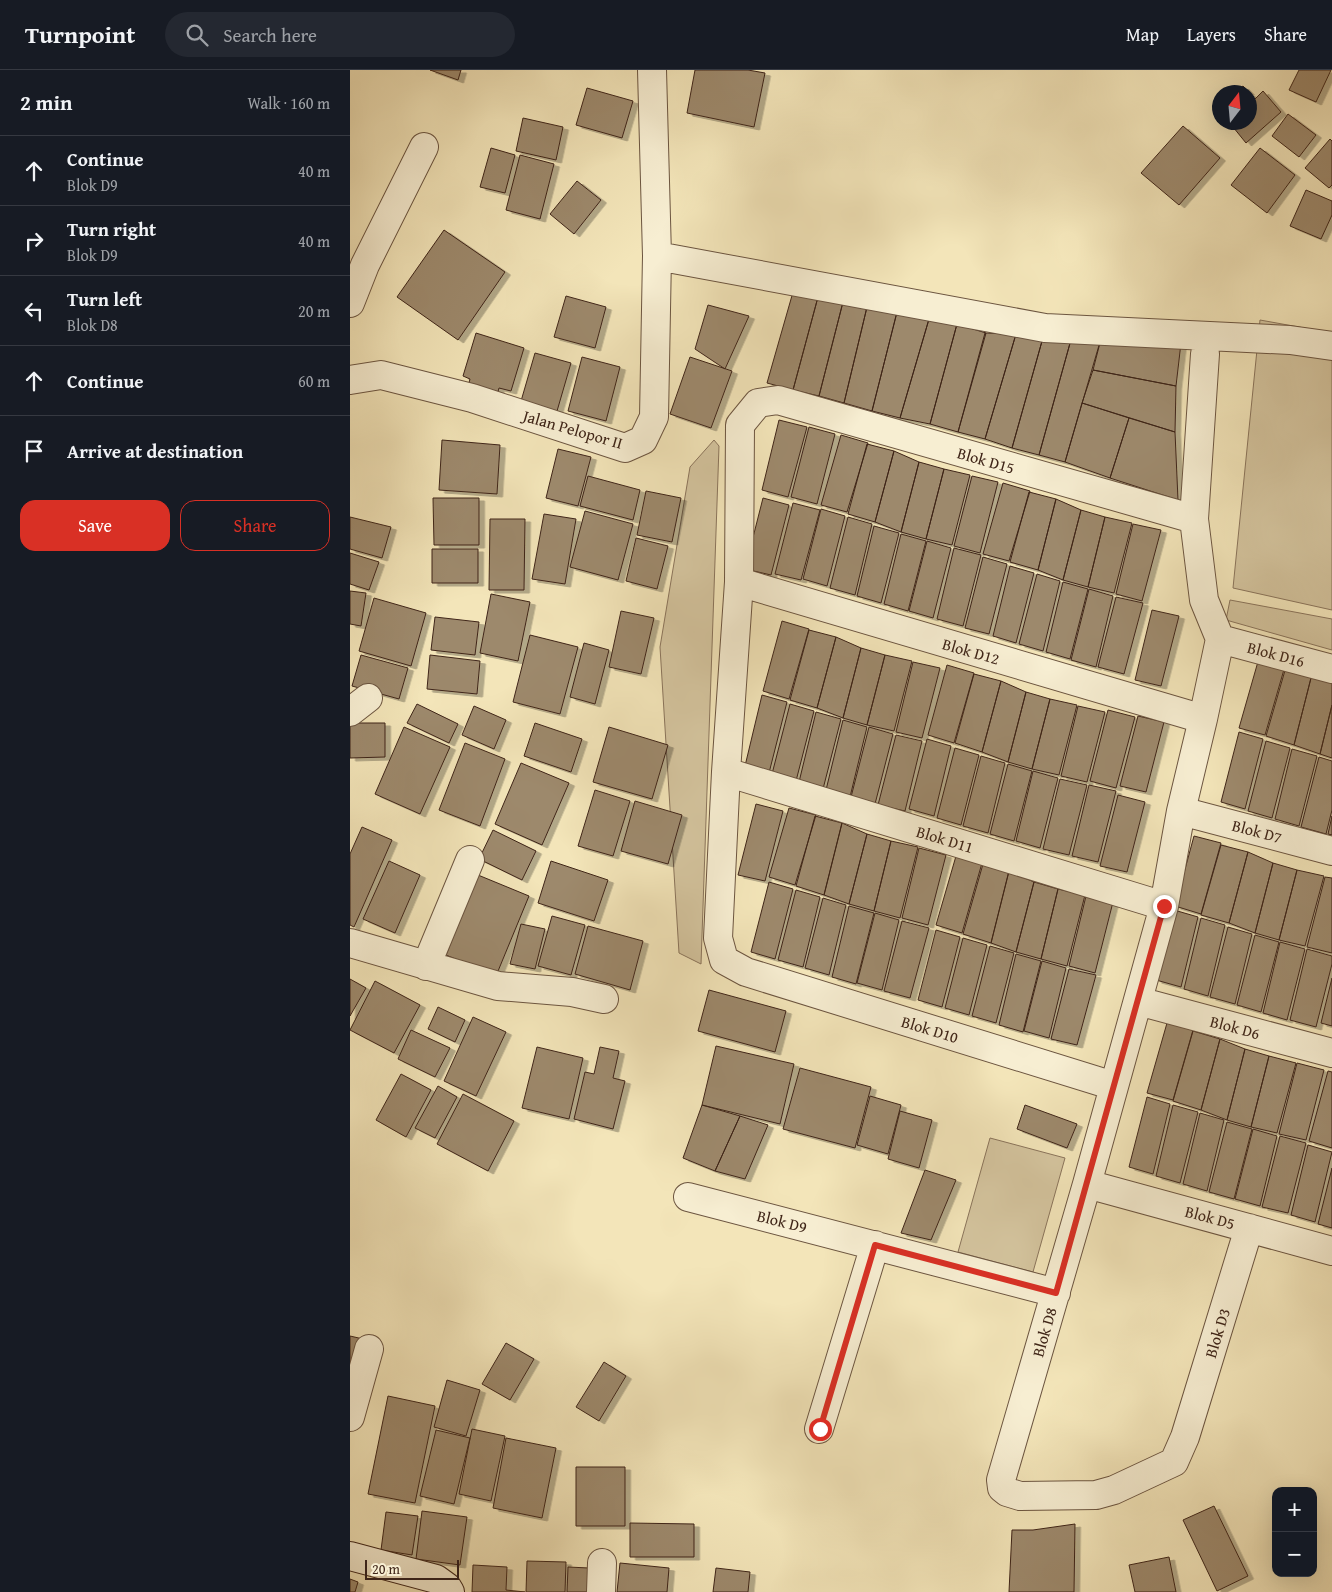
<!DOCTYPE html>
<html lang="en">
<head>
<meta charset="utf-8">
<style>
	:root { --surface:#171b24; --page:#242831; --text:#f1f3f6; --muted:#9ea1a6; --line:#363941; --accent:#d93025 }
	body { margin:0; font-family:"Gentium Book Plus",serif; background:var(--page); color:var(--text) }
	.controls { position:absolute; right:15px; bottom:15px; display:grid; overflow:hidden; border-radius:10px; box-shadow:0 5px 20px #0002 }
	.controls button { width:45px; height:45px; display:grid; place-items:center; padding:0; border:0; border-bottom:1px solid var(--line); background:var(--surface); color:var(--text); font:25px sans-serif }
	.compass { position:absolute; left:862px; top:15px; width:45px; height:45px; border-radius:50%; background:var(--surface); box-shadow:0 5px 20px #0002; rotate:16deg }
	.scale { position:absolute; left:15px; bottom:12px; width:94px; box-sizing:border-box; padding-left:5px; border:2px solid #3f2518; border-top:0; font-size:14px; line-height:18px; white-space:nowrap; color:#3f2518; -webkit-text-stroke:4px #f7eed2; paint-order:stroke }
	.stop { position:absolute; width:15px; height:15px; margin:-11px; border:4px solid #d93025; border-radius:50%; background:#fff }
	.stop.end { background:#d93025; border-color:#fff; box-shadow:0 1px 5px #0008 }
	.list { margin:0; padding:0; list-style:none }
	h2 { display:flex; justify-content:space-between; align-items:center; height:65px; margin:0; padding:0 20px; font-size:21px }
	h2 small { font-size:16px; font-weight:400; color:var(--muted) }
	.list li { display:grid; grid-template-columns:32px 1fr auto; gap:15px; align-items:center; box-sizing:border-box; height:70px; padding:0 20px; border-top:1px solid var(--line) }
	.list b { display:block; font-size:19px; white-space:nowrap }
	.list p { margin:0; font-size:16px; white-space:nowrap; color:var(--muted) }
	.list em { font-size:16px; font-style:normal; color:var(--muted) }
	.actions { display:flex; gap:10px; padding:15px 20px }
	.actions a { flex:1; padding:11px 0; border:1px solid var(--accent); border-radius:15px; text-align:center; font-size:18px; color:var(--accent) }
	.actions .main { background:var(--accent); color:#fff }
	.icon { flex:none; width:28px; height:28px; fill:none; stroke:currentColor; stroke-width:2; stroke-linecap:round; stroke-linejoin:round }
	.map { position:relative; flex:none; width:982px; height:1522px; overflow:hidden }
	header { display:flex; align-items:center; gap:30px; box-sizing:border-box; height:70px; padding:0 25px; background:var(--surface); border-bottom:1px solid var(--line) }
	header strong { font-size:24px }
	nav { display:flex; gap:28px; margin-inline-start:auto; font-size:18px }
	.search { width:350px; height:45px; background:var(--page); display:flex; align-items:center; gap:12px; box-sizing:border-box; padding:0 18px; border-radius:28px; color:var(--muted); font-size:19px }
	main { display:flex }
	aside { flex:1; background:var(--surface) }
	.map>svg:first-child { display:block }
	.green { fill:#d4c49e; stroke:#8a745b }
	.building { fill:#9d896c; stroke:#3f2518; filter:url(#shadow) }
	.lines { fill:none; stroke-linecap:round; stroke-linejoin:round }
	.street-casing { stroke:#6c5540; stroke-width:30 }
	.secondary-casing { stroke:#3f2518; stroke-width:30 }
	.street { stroke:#f7eed2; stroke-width:28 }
	.secondary { stroke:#f7eed2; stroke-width:28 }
	.route { stroke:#d93025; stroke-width:6 }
	.labels { text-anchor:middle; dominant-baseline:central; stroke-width:5; stroke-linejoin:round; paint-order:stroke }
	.street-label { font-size:16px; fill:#3f2518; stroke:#f7eed2 }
</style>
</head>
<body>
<header>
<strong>Turnpoint</strong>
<div class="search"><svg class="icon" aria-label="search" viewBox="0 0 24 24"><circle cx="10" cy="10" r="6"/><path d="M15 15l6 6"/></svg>Search here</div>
<nav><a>Map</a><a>Layers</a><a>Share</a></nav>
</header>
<main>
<aside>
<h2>2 min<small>Walk · 160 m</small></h2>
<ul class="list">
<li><svg class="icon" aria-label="ahead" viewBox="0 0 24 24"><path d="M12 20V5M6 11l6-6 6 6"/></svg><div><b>Continue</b><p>Blok D9</p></div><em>40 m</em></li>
<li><svg class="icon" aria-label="right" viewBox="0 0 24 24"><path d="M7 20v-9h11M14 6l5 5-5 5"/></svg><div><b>Turn right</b><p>Blok D9</p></div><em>40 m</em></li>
<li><svg class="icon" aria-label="left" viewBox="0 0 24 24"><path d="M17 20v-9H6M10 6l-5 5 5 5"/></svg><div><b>Turn left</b><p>Blok D8</p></div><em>20 m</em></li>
<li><svg class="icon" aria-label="ahead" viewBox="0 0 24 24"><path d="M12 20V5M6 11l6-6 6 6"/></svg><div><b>Continue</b></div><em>60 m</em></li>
<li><svg class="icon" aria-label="arrive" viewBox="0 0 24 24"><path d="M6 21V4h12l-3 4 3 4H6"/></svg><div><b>Arrive at destination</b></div></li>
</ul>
<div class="actions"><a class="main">Save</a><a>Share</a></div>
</aside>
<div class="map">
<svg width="982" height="1522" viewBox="0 0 982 1522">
	<defs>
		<filter id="shadow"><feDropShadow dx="5.5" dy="3" stdDeviation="0" flood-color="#0004"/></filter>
	</defs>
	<rect width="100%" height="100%" fill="#f3e5b9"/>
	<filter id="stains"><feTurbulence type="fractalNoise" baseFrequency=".004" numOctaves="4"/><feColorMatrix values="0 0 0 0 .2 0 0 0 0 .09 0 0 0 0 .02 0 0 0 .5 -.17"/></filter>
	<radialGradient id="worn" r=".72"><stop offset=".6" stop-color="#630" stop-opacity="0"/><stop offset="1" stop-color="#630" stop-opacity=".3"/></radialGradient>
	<!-- green -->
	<path class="green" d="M910 250 982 263V540L883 518Z
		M364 370 369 376 351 894 329 883 310 577 340 397Z
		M880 530 982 549V580L876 550Z
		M640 1068 715 1088 683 1202 608 1182Z"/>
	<!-- building -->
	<path class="building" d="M80 0H111L108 10Z
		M345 0H398L415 3 404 57 337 43Z
		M949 0H981L966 32 939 20Z
		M893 16 899 22H885Z
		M237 18 283 31 272 68 226 55Z
		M913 21 931 42 896 73 879 52H899V23L905 29Z
		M938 44 966 65 949 87 922 66Z
		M173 48 213 57 206 90 166 81Z
		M833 56 870 88 829 135 791 103Z
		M980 69 982 71V115L979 118 955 98Z
		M141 78 165 85 155 123 130 117Z
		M910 78 945 105 917 143 881 115Z
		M170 85 204 94 190 149 156 140Z
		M227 111 251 130 224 164 200 144Z
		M956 120 982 131V145L971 169 940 156Z
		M94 160 155 202 108 270 47 227Z
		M443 222 468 227 443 320 417 313Z
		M216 226 256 237 245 278 204 267Z
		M468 227 493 232 469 326 443 320Z
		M493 232 517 237 494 333 469 326Z
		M358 235 399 246 375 299 345 279Z
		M517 237 547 242 522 341 494 333Z
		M547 242 579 249 550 348 522 341Z
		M579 249 607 254 580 354 550 348Z
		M607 254 636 263 608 362 580 354Z
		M126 263 174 278 161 321 149 318 146 329 117 320 120 309 113 306Z
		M635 263 666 264 635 369 608 362Z
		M666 264H694L662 378 635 369Z
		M694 264 722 266 689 385 662 378Z
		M752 265 831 273 826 316 743 300Z
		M752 265 715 392 689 385 722 266Z
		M185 283 221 293 205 348 169 338Z
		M232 287 270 297 256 351 218 341Z
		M340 287 382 301 361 358 320 344Z
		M743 300 826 316 825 362 732 333Z
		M732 333 779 348 760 408 715 392Z
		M779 348 825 362 828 430 760 408Z
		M429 350 457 357 438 427 412 420Z
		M459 357 485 364 467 434 441 427Z
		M491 365 518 373 497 442 471 435Z
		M92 370 150 375 147 424 89 420Z
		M517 374 544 381 525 452 498 444Z
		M208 379 241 387 228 436 196 428Z
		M544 381 569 392 551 462 525 452Z
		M569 392 594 399 576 469 551 462Z
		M594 399 620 405 602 475 576 469Z
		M238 406 290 420 283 450 230 436Z
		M622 406 648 412 630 483 604 476Z
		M653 413 680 421 659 491 633 484Z
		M296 421 331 428 322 472 287 465Z
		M679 422 706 429 688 500 660 492Z
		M83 428H129V475H84Z
		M413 428 439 435 421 505 395 499Z
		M706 429 731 440 713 510 688 500Z
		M443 433 470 440 451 510 425 504Z
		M471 439 495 446 477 516 453 509Z
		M731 440 755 447 738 517 713 510Z
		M235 441 283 454 268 510 220 497Z
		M194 444 226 449 215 514 182 509Z
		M0 447 41 457 32 488 0 479Z
		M498 447 522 454 505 525 480 518Z
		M755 447 782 453 764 523 738 517Z
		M140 449H175L174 520H139Z
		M783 454 811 460 792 531 766 524Z
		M524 456 549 463 531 533 507 526Z
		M551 464 576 471 558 541 534 534Z
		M286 468 318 476 307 519 276 511Z
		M577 471 601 478 583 548 559 541Z
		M604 478 631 485 613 556 587 549Z
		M82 479H128V513H82Z
		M0 483 29 492 19 520 0 514Z
		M633 487 657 494 639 564 615 558Z
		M660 496 684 503 666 573 643 566Z
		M687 504 710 511 693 581 669 574Z
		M713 512 738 519 720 589 696 582Z
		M739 519 763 526 746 597 721 590Z
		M0 521 16 523 11 556 0 554Z
		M141 524 180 532 168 591 130 583Z
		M766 527 793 533 774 604 748 597Z
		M24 528 76 543 61 596 9 581Z
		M802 540 829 546 811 616 785 610Z
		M271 541 304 548 291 604 259 597Z
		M85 547 129 552 125 585 81 580Z
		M432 551 459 559 439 629 413 621Z
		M459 560 486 567 467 638 440 630Z
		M180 565 228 577 210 644 163 632Z
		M486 567 511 578 493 648 467 638Z
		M234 573 259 580 245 634 220 627Z
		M511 578 535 585 517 655 493 648Z
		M11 585 58 598 49 629 2 616Z
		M80 585 130 591 127 624 77 619Z
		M535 585 562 591 544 661 517 655Z
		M909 588 935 596 915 665 889 658Z
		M563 592 590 598 572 668 546 662Z
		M597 595 624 603 604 673 578 665Z
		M936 597 962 604 944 675 916 666Z
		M624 604 651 611 632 682 605 673Z
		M962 604 982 612V635L970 684 944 675Z
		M651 611 676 622 658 692 632 682Z
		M676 622 700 629 682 699 658 692Z
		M412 625 437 632 419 703 395 696Z
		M700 629 727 635 709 705 682 699Z
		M67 634 108 654 99 673 57 653Z
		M440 634 464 641 446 711 422 704Z
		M982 635V688L970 684Z
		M124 636 156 650 144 679 112 665Z
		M728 636 755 642 737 712 711 706Z
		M758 640 785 647 766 718 740 711Z
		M466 642 491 649 473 719 449 712Z
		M788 646 814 652 796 722 770 716Z
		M493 650 517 657 500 727 476 720Z
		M0 653H35V687L0 688Z
		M185 653 232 669 221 702 174 686Z
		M54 657 100 677 70 744 25 724Z
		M259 657 318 675 302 729 243 712Z
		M519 657 543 664 525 734 501 727Z
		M889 662 913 669 895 739 871 732Z
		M546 665 572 671 555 741 528 735Z
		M577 669 601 676 584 746 559 739Z
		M916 671 940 678 922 748 898 741Z
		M115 673 155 689 130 756 89 740Z
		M605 678 629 685 611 755 587 748Z
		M942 679 967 686 949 756 925 749Z
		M631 686 655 693 638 763 613 756Z
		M969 687 982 691V740L976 764 951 757Z
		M171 693 219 713 192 775 145 754Z
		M658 694 682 701 664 771 640 764Z
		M683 701 708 708 690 778 666 771Z
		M710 709 737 715 719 785 693 779Z
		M739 715 766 721 748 792 722 786Z
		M245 720 280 731 263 786 228 776Z
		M768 725 795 732 777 802 750 796Z
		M285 731 332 745 318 794 271 781Z
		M406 734 433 741 415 811 388 805Z
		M439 738 466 745 445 815 419 807Z
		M465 746 492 753 474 825 446 816Z
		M982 746V765L978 764Z
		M492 753 517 764 499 834 474 825Z
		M12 757 42 770 4 857 0 855V784Z
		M143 760 186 781 172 810 129 789Z
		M517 764 541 771 524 841 499 834Z
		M844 766 871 773 851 844 825 836Z
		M541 771 568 777 550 848 524 841Z
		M871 775 898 782 879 853 851 845Z
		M569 778 596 785 578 855 552 848Z
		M898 782 923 793 905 863 879 853Z
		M606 786 632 793 612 863 586 855Z
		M39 791 70 805 45 863 13 849Z
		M201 791 258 810 244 851 188 833Z
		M923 793 947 800 929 870 905 863Z
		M633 794 659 801 641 873 613 864Z
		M947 800 974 806 955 876 929 870Z
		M659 801 684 812 666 882 641 873Z
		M128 805 179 826 146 906 96 885Z
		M975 807 982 808V883L957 877Z
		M419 812 443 819 425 889 401 882Z
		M684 812 708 819 691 889 666 882Z
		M708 819 735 825 717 896 691 889Z
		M446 820 470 827 453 897 428 890Z
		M736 826 763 832 745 903 719 896Z
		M473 828 496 835 479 905 455 898Z
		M499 836 524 843 506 914 482 907Z
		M824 840 848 847 831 917 806 910Z
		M525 843 549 850 532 920 507 913Z
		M202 846 235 855 221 905 188 896Z
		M851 848 875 855 858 926 834 919Z
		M552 851 579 858 560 928 534 921Z
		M171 854 195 859 185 899 160 894Z
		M238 856 293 871 280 920 225 904Z
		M878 857 902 864 885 934 860 927Z
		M586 860 610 867 592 937 568 930Z
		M905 865 929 872 911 942 887 935Z
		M613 868 637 875 619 945 595 938Z
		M930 872 955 879 937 950 913 943Z
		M640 876 664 883 646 953 622 946Z
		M957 879 982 886V894L966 957 940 950Z
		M666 884 691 891 673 962 649 955Z
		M692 891 716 898 699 968 674 961Z
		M719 899 746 905 727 975 701 969Z
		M982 908V956L971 953Z
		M0 909 16 918 0 946Z
		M25 911 70 935 44 983 0 960Z
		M359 920 436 941 425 982 348 961Z
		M88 937 115 950 105 972 78 959Z
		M123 947 156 962 126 1026 94 1011Z
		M817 953 843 960 823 1030 797 1023Z
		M61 960 100 978 85 1007 48 989Z
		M843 961 870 969 851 1040 823 1031Z
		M870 969 895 979 877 1050 851 1040Z
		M366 976 444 994 430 1054 352 1035Z
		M187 977 233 988 219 1049 172 1038Z
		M250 977 269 981 263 1008 275 1011 263 1059 224 1049 235 1002 244 1004Z
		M895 979 919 986 901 1057 877 1050Z
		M919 986 946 993 927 1063 901 1057Z
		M947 993 974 1000 956 1070 929 1064Z
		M450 998 521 1017 505 1078 433 1059Z
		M978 1001 982 1002V1078L959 1071Z
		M51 1004 81 1020 56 1067 26 1050Z
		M88 1016 107 1027 85 1068 65 1058Z
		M113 1024 164 1051 138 1101 87 1074Z
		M520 1026 551 1035 538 1084 507 1075Z
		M797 1027 820 1034 803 1104 779 1097Z
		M352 1035 390 1046 365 1101 333 1088Z
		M675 1035 727 1054 717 1078 667 1059Z
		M823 1035 848 1042 830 1113 806 1106Z
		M550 1041 582 1050 569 1098 538 1089Z
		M850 1043 874 1050 857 1121 833 1114Z
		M390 1046 418 1055 395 1109 365 1101Z
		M877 1052 902 1059 884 1129 859 1122Z
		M903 1059 927 1066 910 1136 885 1129Z
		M930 1066 956 1073 938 1143 912 1137Z
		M958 1075 982 1082 965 1152 941 1145Z
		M982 1098V1158L968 1154Z
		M575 1100 606 1110 581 1170 551 1163Z
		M0 1266 13 1269 0 1316Z
		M156 1273 184 1289 160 1330 132 1314Z
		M254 1292 276 1306 249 1351 226 1337Z
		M97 1310 130 1320 116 1366 84 1357Z
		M38 1326 85 1336 65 1433 18 1424Z
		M122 1359 155 1366 141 1431 109 1424Z
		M86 1360 120 1368 104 1434 70 1426Z
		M156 1368 206 1378 192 1448 143 1438Z
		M226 1397H275V1456H226Z
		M864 1436 898 1506 867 1521 833 1450Z
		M72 1441 117 1447 110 1495 66 1489Z
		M36 1442 68 1446 62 1485 31 1480Z
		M280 1453 344 1454V1487H280Z
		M725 1454 724 1522H659L662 1460H683Z
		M819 1487 826 1522H785L779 1495Z
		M177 1491 216 1492 215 1522H176Z
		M270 1493 319 1498 317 1522H267Z
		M123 1495 157 1497 156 1520 175 1522H122Z
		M218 1497 239 1498 238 1522H217Z
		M366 1498 400 1502 398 1522H363Z
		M0 1509 8 1512 5 1522H0Z"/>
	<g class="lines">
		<!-- street casing -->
		<g class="street-casing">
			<path id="street" d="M307 186 695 258 940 270 982 276
				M0 233 15 195 74 77
				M855 284 844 449 854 530 870 569 853 649 831 741 814 836 737 1114 651 1410 652 1418 657 1422 670 1426 746 1425 764 1420 824 1392 835 1367 899 1158
				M0 310 31 305 122 328 275 378 293 370 304 347 307 186 302 0
				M389 512 853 649
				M870 569 982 599
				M0 642 18 628
				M376 702 814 836
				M831 741 982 781
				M0 873 148 916 222 922 254 929
				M76 896 120 790
				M788 931 982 983
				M764 1016 396 902 374 890 368 868 376 702 389 512 390 355 408 333 428 330 844 449
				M737 1114 982 1181
				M338 1127 706 1223
				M0 1347 19 1279
				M469 1359 525 1175
				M251 1522 252 1493"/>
		</g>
		<!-- secondary casing -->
		<g class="secondary-casing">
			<path id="secondary" d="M0 1486 86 1509 97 1517 100 1522"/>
		</g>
		<!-- street -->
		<use href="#street" class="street"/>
		<!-- secondary -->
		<use href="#secondary" class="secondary"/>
	</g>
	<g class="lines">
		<!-- route -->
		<path class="route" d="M470 1359 525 1175 706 1223 814 836"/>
	</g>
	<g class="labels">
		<!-- street labels -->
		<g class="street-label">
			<text transform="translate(223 359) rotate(16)">Jalan Pelopor II</text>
			<text transform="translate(636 390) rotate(16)">Blok D15</text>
			<text transform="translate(621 581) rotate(16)">Blok D12</text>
			<text transform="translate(926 584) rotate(15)">Blok D16</text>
			<text transform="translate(907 761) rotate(15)">Blok D7</text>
			<text transform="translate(595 769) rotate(17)">Blok D11</text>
			<text transform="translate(885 957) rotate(15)">Blok D6</text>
			<text transform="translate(580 959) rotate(17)">Blok D10</text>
			<text transform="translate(860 1147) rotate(15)">Blok D5</text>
			<text transform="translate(432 1151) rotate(14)">Blok D9</text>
			<text transform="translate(694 1262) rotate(-74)">Blok D8</text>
			<text transform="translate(867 1263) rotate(-73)">Blok D3</text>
		</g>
	</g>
	<rect width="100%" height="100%" filter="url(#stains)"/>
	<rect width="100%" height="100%" fill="url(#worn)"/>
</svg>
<div class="controls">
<button>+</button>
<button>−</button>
</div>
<svg class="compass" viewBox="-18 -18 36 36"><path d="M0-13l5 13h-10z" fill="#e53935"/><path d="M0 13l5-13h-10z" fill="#9ea1a6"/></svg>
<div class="scale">20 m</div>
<div class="stop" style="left:470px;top:1359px"></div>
<div class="stop end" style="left:814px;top:836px"></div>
</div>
</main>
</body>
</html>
